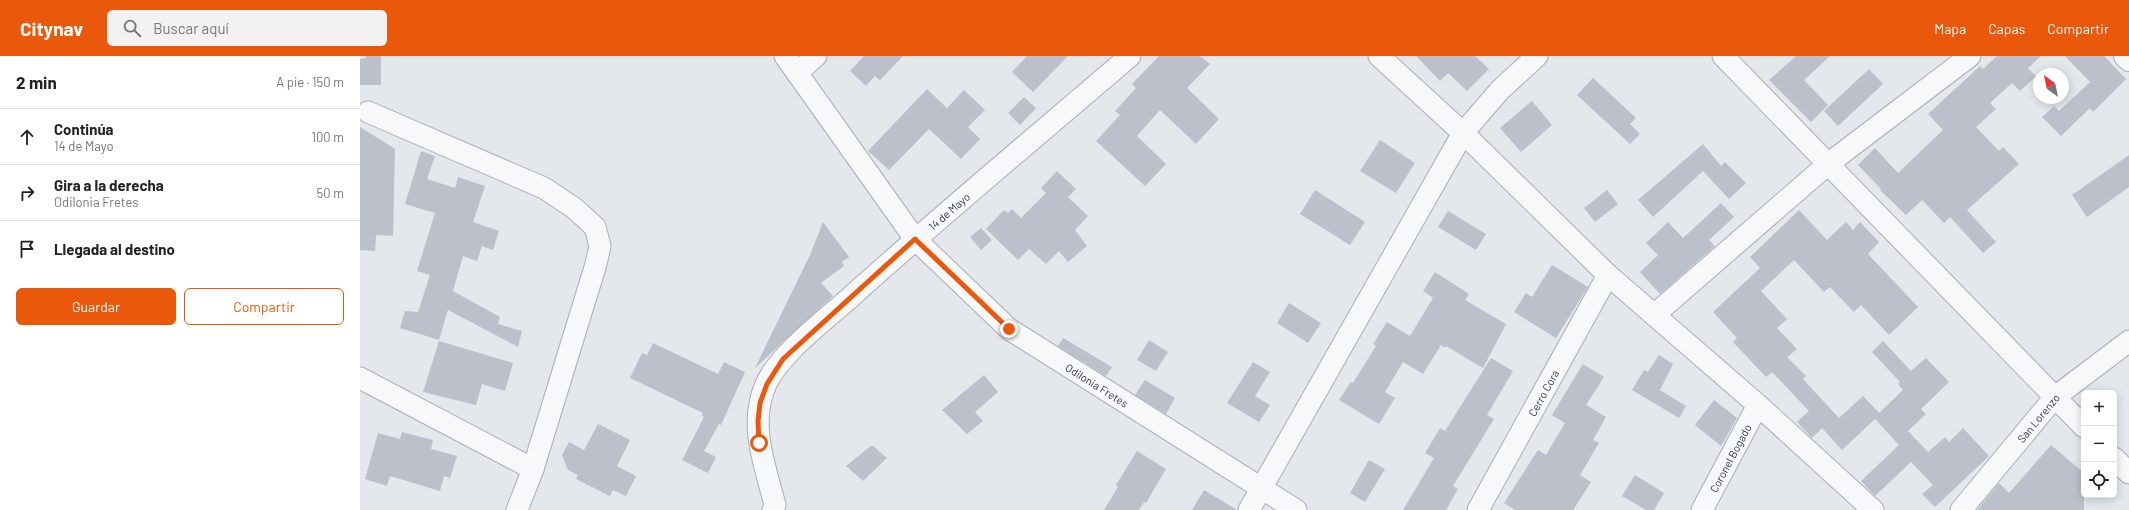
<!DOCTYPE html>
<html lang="es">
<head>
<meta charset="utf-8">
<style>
	:root { --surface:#fff; --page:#f2f2f2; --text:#222; --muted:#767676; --line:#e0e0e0; --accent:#ea580c }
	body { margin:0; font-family:Barlow,sans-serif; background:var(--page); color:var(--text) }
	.controls { position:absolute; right:12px; bottom:12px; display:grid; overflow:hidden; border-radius:6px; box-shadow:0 2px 10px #0003 }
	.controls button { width:36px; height:36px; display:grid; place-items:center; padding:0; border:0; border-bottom:1px solid var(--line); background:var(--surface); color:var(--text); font:20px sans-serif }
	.compass { position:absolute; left:1673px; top:12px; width:36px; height:36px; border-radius:50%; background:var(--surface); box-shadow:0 2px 10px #0003; rotate:327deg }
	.stop { position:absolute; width:12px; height:12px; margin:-9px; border:3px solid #ea580c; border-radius:50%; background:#fff }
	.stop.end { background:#ea580c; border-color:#fff; box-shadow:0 1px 4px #0008 }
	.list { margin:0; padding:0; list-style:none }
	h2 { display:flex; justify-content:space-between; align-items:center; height:52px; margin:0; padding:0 16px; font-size:17px }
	h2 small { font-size:13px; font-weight:400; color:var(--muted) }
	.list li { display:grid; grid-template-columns:26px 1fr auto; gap:12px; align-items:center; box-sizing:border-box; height:56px; padding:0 16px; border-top:1px solid var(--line) }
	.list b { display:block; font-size:15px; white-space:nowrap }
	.list p { margin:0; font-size:13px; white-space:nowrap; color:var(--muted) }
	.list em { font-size:13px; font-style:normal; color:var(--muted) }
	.actions { display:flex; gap:8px; padding:12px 16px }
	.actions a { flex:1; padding:9px 0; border:1px solid var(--accent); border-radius:6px; text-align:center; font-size:14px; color:var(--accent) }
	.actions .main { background:var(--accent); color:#fff }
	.icon { flex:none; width:22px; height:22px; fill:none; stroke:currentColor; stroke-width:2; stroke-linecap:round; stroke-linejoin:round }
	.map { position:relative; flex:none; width:1769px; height:454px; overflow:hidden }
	header { display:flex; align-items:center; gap:24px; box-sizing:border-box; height:56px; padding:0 20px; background:var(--accent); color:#fff }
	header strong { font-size:19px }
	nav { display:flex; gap:22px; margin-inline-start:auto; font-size:14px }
	.search { width:280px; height:36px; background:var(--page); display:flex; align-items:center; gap:10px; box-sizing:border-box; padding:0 14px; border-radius:6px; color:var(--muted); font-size:15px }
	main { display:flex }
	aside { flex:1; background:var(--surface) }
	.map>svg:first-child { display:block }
	.building { fill:#bbc0ca }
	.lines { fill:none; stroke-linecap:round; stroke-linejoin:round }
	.minor-casing { stroke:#a9aeb7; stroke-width:23 }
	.tertiary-casing { stroke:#a9aeb7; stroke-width:24 }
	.minor { stroke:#f7f8fa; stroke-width:21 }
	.tertiary { stroke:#f7f8fa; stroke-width:22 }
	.route { stroke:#ea580c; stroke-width:5 }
	.labels { text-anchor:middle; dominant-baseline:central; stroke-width:3; stroke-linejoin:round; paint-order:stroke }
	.street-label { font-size:11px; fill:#2b3445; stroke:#f4f6f9 }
</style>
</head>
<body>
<header>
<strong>Citynav</strong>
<div class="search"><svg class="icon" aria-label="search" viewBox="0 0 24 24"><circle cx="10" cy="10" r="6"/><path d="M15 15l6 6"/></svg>Buscar aquí</div>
<nav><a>Mapa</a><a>Capas</a><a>Compartir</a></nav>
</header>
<main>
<aside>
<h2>2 min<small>A pie · 150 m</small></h2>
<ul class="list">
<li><svg class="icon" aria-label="ahead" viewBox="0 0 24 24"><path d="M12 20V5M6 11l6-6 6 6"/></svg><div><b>Continúa</b><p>14 de Mayo</p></div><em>100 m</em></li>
<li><svg class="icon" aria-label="right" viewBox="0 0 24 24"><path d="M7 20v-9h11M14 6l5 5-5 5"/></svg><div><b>Gira a la derecha</b><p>Odilonia Fretes</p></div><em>50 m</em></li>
<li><svg class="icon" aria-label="arrive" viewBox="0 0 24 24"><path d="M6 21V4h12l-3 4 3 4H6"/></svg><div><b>Llegada al destino</b></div></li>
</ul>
<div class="actions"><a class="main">Guardar</a><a>Compartir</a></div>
</aside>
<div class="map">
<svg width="1769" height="454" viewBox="0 0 1769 454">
	<rect width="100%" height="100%" fill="#e4e7ec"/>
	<!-- building -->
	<path class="building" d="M6 0H21V29H0V3L6 2Z
		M504 0H543L520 24 515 20 506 30 490 15Z
		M667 0H708L673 36 652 16Z
		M799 0H840L850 8 827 32 859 63 836 88 800 54 777 80 806 108 785 130 736 85 760 59 755 55 776 32 772 28Z
		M1056 0H1115L1129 13 1107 35 1088 17 1080 25Z
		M1436 0H1470L1444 24 1468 49 1451 66 1409 24Z
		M1637 0H1681L1668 12 1676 20 1660 35 1652 27 1630 47 1636 53 1616 71 1639 95 1643 91 1659 108 1607 154 1636 186 1623 197 1590 161 1584 167 1562 144 1546 159 1520 134 1521 133 1498 109 1515 92 1538 117 1583 74 1568 58 1620 10 1623 13Z
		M1705 0H1744L1766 23 1733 56 1730 52 1701 80 1682 61 1694 50 1699 55 1730 26Z
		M1509 13 1523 28 1478 70 1464 55Z
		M1233 22 1276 62 1270 68 1280 78 1270 88 1217 39Z
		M567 33 587 52 604 34 625 54 608 71 620 83 601 103 569 73 529 114 508 95Z
		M664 41 676 52 660 69 648 57Z
		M1172 45 1192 69 1161 96 1140 72Z
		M0 71 35 93 33 180 16 179 15 195 0 194Z
		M1020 84 1055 107 1036 137 1000 115Z
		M1343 88 1361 110 1365 106 1386 127 1369 143 1343 115 1293 161 1278 144Z
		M61 95 75 100 67 123 95 132 98 121 125 130 113 166 139 175 133 194 122 190 117 205 103 200 93 235 140 261 138 268 162 275 158 291 88 254 79 284 40 272 45 255 58 256 70 219 57 215 75 157 45 148Z
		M1769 99V131L1727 161 1712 139Z
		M697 115 716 133 708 141 728 160 715 174 727 190 708 206 699 195 686 208 669 193 658 204 626 173 644 154 648 157 652 153 661 162 686 137 681 132Z
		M955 134 1005 166 990 189 940 158Z
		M1247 134 1258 148 1235 166 1224 152Z
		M1361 147 1374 161 1349 184 1355 190 1300 238 1280 216 1298 199 1286 187 1308 166 1323 182Z
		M1439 154 1467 184 1486 166 1493 174 1500 166 1519 186 1508 198 1558 251 1529 279 1501 249 1494 256 1470 231 1464 236 1434 204 1401 235 1427 263 1417 272 1437 293 1427 301 1446 320 1443 323 1479 362 1503 340 1519 357 1543 334 1538 328 1540 326 1512 296 1523 285 1551 315 1566 302 1589 326 1561 353 1566 358 1548 375 1568 396 1585 381 1589 386 1603 372 1629 400 1575 451 1562 438 1573 429 1551 406 1515 440 1501 425 1539 389 1515 363 1482 394 1462 372 1452 382 1437 366 1449 355 1412 316 1406 321 1373 286 1377 282 1353 256 1400 212 1390 201Z
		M1088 155 1126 178 1116 194 1078 171Z
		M463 166 489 201 482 206 484 210 461 227 473 240 395 312 450 199Z
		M621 172 632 184 621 194 610 181Z
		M1192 209 1228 231 1196 282 1154 256 1166 237 1172 241Z
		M1075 216 1109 238 1105 244 1146 268 1123 312 1086 290 1085 292 1081 289 1063 318 1043 306 1025 336 1035 342 1019 368 979 344 991 326 993 327 1016 290 1013 288 1027 266 1050 280 1073 242 1063 235Z
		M929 247 961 267 948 287 917 267Z
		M703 282 752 311 746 320 698 290Z
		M789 284 808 296 796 315 777 304Z
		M79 285 153 307 145 335 122 328 116 349 63 336Z
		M293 287 358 318 364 306 385 316 361 369 359 368 344 395 356 401 348 417 322 404 344 361 342 360 343 357 270 322 282 297 287 299Z
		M1299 299 1313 308 1300 334 1326 350 1319 362 1272 334 1284 314 1288 316Z
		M1131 302 1153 315 1127 359 1134 363 1093 430 1098 433 1086 454H1043L1074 402 1065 397 1080 372 1085 375Z
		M893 306 910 316 895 340 910 349 899 366 867 347Z
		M1223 308 1244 321 1226 349 1246 361 1233 384 1239 387 1220 419 1231 426 1213 454H1155L1144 447 1178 394 1186 399 1205 367 1192 359Z
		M624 319 638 336 615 356 623 365 607 378 582 354Z
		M785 324 815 342 806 358 775 339Z
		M1354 344 1377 362 1361 390 1335 369Z
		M238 368 270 384 257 410 276 420 266 440 253 434 250 440 216 423 218 419 208 414 202 399 209 386 224 394Z
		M42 376 73 384 71 393 97 400 90 422 84 420 80 435 30 420 27 430 5 423 18 377 40 383Z
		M512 389 527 402 503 425 486 410Z
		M1691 389 1724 417V454H1617L1639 427 1649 437Z
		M777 395 806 413 786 447 784 446 779 454H744L758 431 756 429Z
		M1009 404 1025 413 1005 446 990 437Z
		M1275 419 1304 437 1294 454H1286L1262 440Z
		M844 434 877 454H832Z"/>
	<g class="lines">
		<!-- minor casing -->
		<g class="minor-casing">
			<g id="minor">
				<path id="s1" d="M425 0 555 183 649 273 936 454"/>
				<path d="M1019 0 1103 77 1248 219 1398 349 1513 454"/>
				<path d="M1363 0 1724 371"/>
				<path d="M437 17 456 0"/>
				<path d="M8 56 184 132 214 152 235 171 240 190 236 208 173 413 157 454"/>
				<path d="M1294 259 1468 108 1610 0"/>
				<path d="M0 322 173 413"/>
				<path d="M1754 402 1769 417"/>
				<path id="s2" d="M413 454 415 449C405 409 388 368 406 328 421 296 467 263 494 238 584 157 678 79 770 0"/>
				<path d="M889 454 1103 77 1140 34 1177 0"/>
				<path id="s3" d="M1118 454 1248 219"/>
				<path id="s4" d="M1342 454 1398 349"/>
				<path id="s5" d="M1601 454 1695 341 1769 285"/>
			</g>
		</g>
		<!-- tertiary casing -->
		<g class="tertiary-casing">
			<path id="tertiary" d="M1765 0 1769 4"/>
		</g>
		<!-- minor -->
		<use href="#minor" class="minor"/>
		<!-- tertiary -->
		<use href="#tertiary" class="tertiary"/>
	</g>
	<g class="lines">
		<!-- route -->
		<path class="route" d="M399 387 398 365 400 347 407 328 423 303 555 183 649 273"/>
	</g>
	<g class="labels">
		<!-- street labels -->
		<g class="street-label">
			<text stroke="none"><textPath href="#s2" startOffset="382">14 de Mayo</textPath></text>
			<text stroke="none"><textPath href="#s1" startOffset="459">Odilonia Fretes</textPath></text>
			<text stroke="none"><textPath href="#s3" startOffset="134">Cerro Cora</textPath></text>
			<text stroke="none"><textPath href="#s5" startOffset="120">San Lorenzo</textPath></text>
			<text stroke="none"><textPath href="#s4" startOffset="59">Coronel Bogado</textPath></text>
		</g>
	</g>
</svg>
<div class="controls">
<button>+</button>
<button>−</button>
<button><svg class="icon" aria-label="locate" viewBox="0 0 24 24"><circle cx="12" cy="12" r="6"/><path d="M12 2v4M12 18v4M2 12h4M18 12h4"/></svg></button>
</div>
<svg class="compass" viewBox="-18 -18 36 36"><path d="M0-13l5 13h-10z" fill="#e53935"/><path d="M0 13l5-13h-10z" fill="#767676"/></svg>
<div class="stop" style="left:399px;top:387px"></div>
<div class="stop end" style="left:649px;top:273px"></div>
</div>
</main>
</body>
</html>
